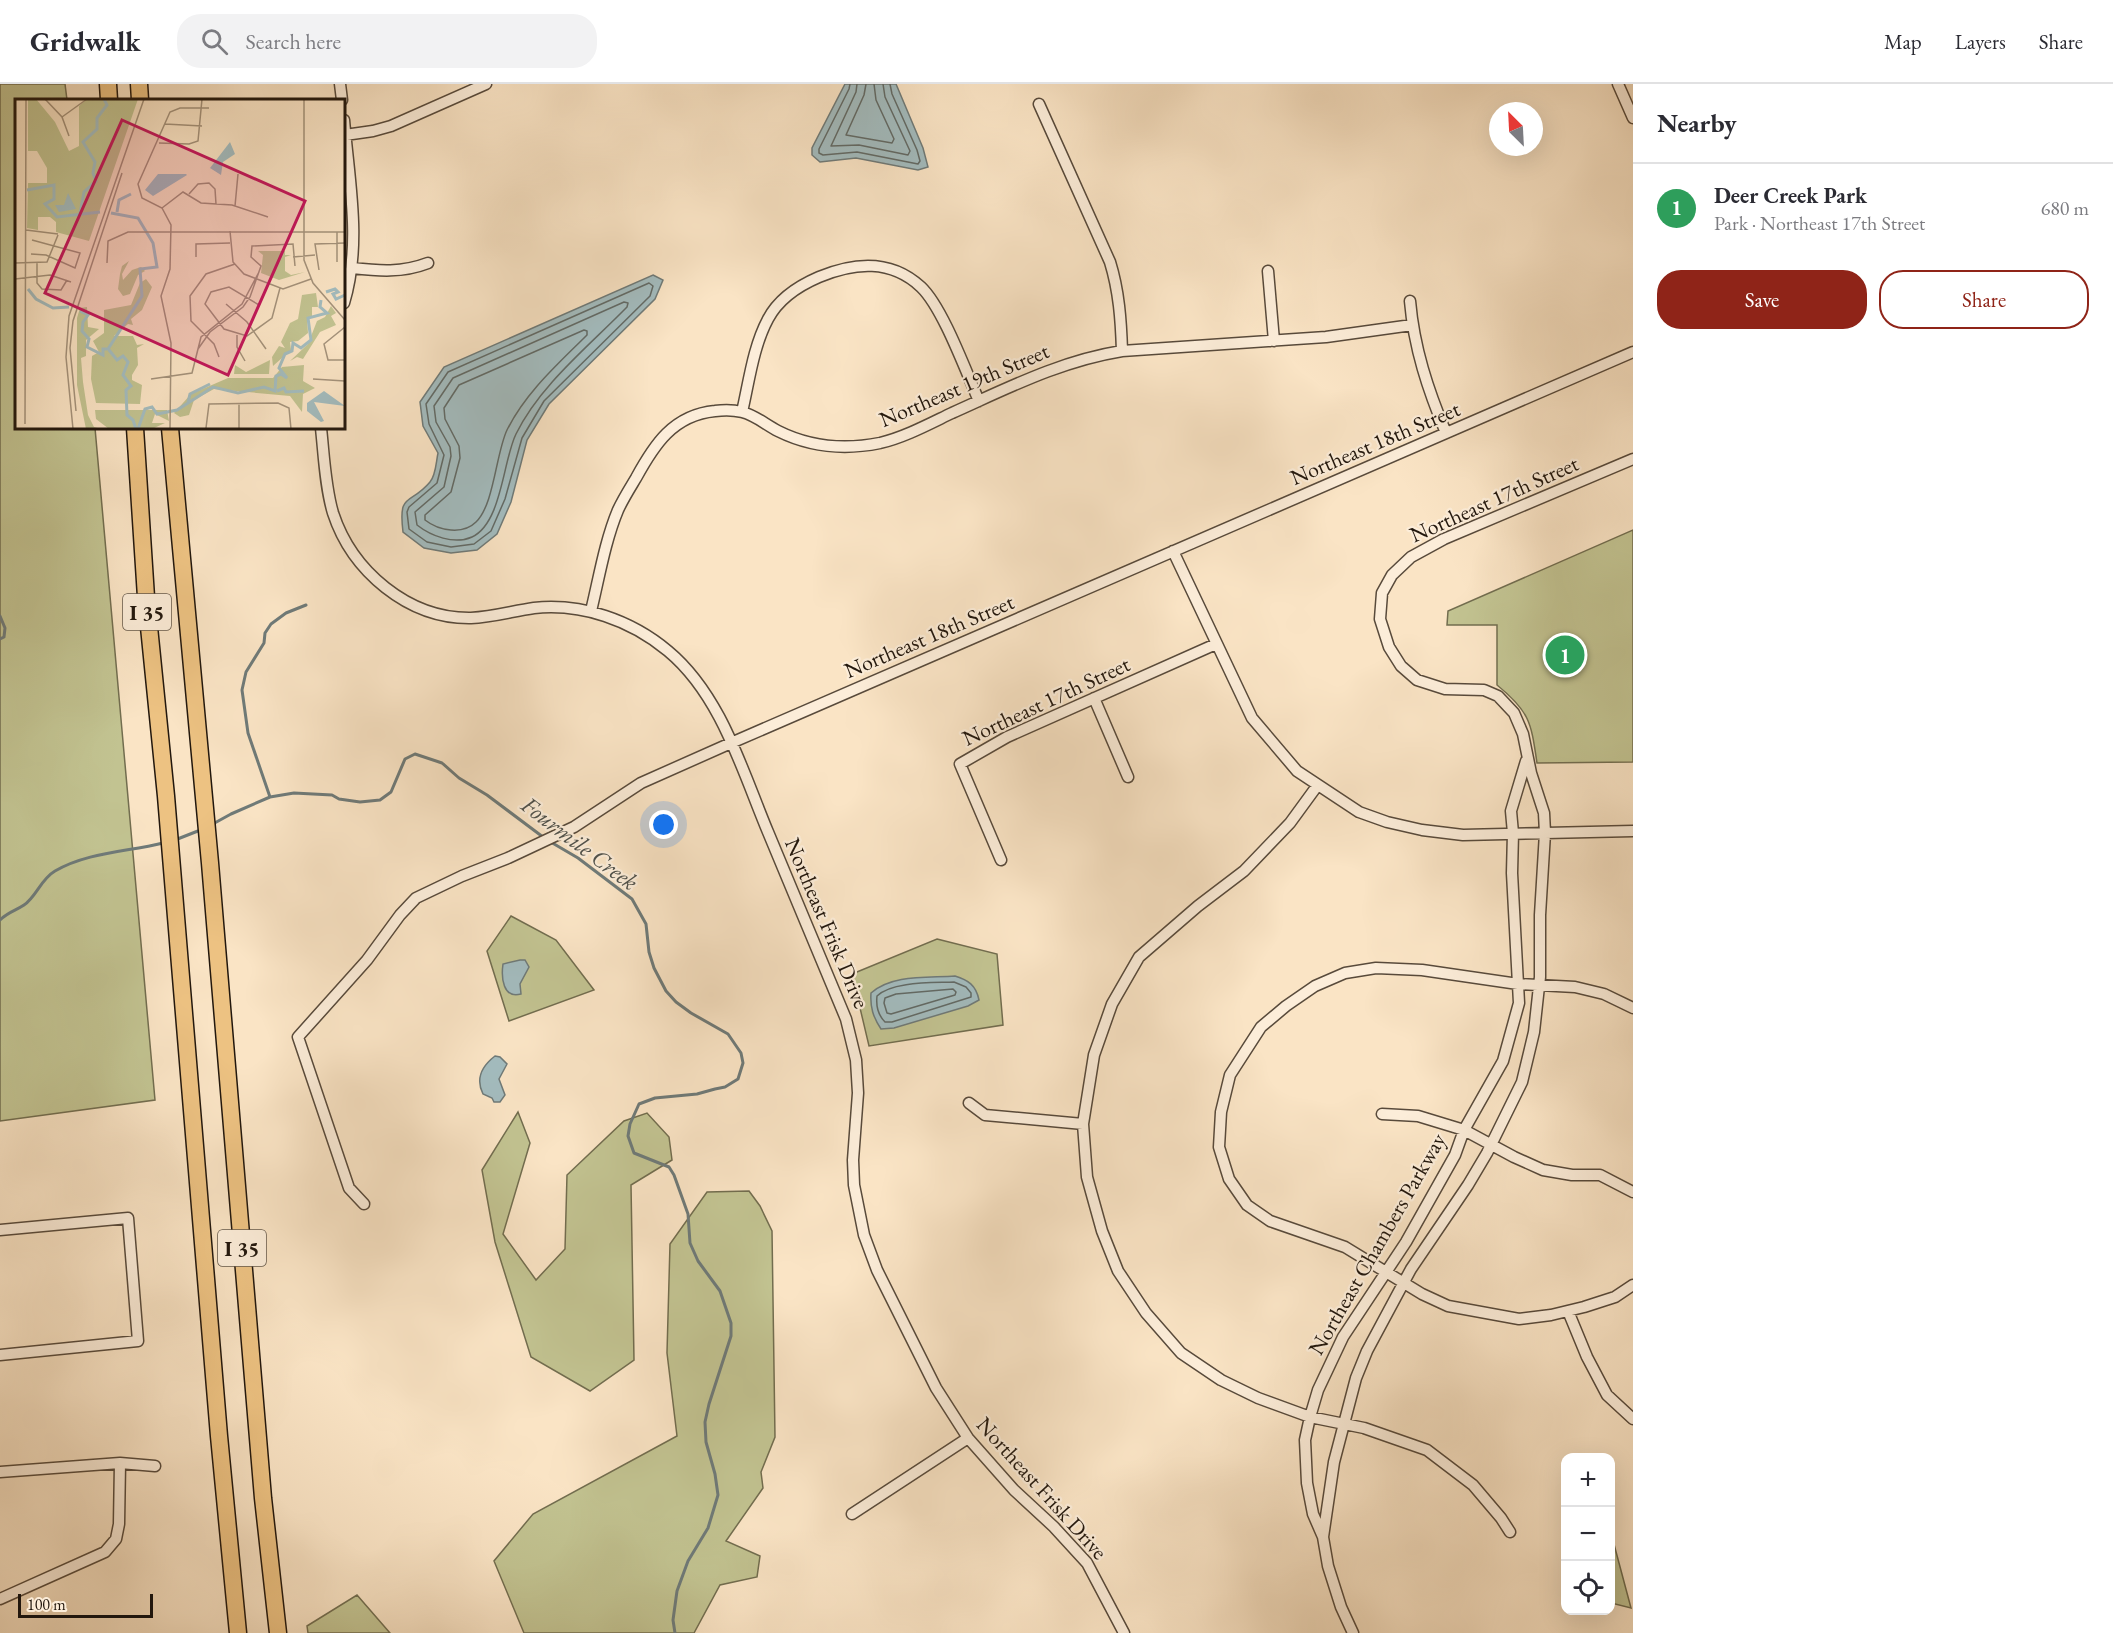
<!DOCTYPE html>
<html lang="en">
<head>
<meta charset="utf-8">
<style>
	:root { --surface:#fff; --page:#f2f2f3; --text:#2b2b33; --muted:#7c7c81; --line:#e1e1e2; --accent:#8f2418 }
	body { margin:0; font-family:"EB Garamond",serif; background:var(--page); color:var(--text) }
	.controls { position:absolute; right:18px; bottom:18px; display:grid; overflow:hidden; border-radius:12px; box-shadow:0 6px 24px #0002 }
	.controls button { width:54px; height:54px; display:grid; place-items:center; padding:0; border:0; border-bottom:2px solid var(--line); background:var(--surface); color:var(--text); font:30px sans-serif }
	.compass { position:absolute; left:1489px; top:18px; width:54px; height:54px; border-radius:50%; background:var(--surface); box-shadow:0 6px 24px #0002; rotate:336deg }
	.scale { position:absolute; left:18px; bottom:15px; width:135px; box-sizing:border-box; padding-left:6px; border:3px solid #22170d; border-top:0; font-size:16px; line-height:21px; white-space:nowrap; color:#22170d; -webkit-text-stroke:4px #fcedd9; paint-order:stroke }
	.you { position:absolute; left:664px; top:741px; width:21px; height:21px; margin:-15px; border:4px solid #fff; border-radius:50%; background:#1a73e8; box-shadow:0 0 0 9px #1a73e833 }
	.badge { display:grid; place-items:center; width:39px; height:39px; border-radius:50%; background:var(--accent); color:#fff; font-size:20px; font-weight:700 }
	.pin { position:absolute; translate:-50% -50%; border:3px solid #fff; box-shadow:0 2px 6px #0006 }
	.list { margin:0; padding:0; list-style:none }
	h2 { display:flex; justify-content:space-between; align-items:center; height:78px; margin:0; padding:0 24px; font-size:26px }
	h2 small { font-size:20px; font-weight:400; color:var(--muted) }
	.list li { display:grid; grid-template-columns:39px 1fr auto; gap:18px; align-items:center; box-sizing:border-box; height:90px; padding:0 24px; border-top:2px solid var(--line) }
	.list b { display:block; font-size:22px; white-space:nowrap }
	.list p { margin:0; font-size:20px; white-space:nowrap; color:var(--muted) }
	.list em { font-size:20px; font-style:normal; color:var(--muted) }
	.actions { display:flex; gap:12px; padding:18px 24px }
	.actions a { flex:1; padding:14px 0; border:2px solid var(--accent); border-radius:24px; text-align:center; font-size:21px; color:var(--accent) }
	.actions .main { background:var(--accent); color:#fff }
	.icon { flex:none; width:33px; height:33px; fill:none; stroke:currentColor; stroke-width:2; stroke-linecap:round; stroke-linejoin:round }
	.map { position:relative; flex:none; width:1633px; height:1549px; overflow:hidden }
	header { display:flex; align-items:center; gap:36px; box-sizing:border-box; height:84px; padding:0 30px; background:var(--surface); border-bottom:2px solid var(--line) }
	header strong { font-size:28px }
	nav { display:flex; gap:33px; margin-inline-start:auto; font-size:21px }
	.search { width:420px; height:54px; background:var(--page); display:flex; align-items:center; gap:15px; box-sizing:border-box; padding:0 21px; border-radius:24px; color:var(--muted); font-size:22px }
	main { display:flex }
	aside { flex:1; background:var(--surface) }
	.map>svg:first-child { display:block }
	.green { fill:#c2c391; stroke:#726d4f; stroke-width:1.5 }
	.water { fill:#a3bcbf; stroke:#6f7a78; stroke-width:1.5 }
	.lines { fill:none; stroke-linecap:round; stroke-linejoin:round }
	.shore { stroke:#626a66; stroke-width:1.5 }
	.stream { stroke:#6f7a78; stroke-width:3 }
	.minor-casing { stroke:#584a3b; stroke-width:13 }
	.highway-casing { stroke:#22170d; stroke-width:19 }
	.minor { stroke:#fcedd9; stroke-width:10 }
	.highway { stroke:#edc282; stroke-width:16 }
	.labels { text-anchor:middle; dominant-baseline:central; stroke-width:4.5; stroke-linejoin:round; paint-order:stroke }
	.shield { fill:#fcedd9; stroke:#63574a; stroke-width:1.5 }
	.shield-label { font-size:21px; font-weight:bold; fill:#22170d }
	.street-label { font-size:22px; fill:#22170d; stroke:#fcedd9 }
	.water-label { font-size:24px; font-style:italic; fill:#4f514b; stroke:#fcedd9 }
	.inset-river { fill:none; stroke:#a3bcbf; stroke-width:3 }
	.inset-road { fill:none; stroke:#a4927b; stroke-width:1.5 }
	.view { fill:#c2185b; fill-opacity:0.15; stroke:#c2185b; stroke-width:3 }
	.inset-edge { fill:none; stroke:#22170d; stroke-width:3 }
</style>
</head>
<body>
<header>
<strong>Gridwalk</strong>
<div class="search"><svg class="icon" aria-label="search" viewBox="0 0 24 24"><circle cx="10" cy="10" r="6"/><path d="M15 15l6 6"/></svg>Search here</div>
<nav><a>Map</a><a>Layers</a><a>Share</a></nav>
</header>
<main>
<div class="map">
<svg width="1633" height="1549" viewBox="0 0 1633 1549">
	<rect width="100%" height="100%" fill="#fae4c5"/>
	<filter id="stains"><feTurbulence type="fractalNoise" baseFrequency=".00333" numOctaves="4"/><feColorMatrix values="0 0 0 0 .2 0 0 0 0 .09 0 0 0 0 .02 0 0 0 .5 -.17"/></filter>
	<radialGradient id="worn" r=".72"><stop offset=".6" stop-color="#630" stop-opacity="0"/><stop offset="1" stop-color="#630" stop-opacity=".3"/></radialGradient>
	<!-- green -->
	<path class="green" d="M0 0H65L67 16H16V344H95L155 1016 0 1037Z
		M1633 446V678L1537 679C1531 638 1530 628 1497 601V541H1447L1448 527Z
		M511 832 556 856 594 906 509 937 487 867Z
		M937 855 997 870 1003 941 869 962 852 890Z
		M518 1028 530 1059 503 1150 536 1196 565 1165 567 1091 624 1037 647 1029 669 1053 672 1076 631 1101 634 1276 590 1307 531 1273 495 1158 482 1086Z
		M749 1107 760 1122 772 1147 775 1353 761 1388 763 1404 726 1457 760 1472 757 1493 720 1501 694 1549H524L494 1477 533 1430 677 1352 667 1269 670 1160 707 1108Z
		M1611 1449 1631 1524 1611 1519Z
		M357 1511 390 1549H308L307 1542Z"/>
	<!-- water -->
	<path class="water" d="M845 0H896L923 64 928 83 918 86 856 74 820 78 812 71V64Z
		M653 191 663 196 655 215 549 320 527 356 511 418 497 450 477 466 451 469 424 464 403 448C398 407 410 422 430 398 436 391 436 378 438 369L423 342 420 318 444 283Z
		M520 876H525L529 883 520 900 521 910C503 915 501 894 503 880Z
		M955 892C968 896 976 901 979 916L968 922 894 944 881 945C873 933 870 923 871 909 892 890 928 894 955 892Z
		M495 972 500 973 507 980 499 995 505 1011 500 1018H494L492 1014 483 1010C475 994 482 982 495 972Z"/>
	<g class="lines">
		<!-- shore -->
		<path class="shore" d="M850 0 849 5 819 65V69L823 71 857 68 918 80 920 77 917 66 892 10 890 0
			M857 0 856 8 831 62 859 61 908 71 910 67 885 13 883 0
			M866 0 864 11 846 51 892 59 894 55 876 16 874 0
			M649 199 653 202 650 212 544 317 522 354 505 415 491 447 474 460 451 463 427 458 409 445 407 428 409 423 437 399 444 371 429 340 426 320 448 288Z
			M624 218 628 219 627 223C589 262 540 301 516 350 503 376 502 439 472 453 454 461 431 452 417 441L415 428 444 403 451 372 450 363 436 338 434 322 453 294Z
			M584 246 587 247V251C558 280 526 308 507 346 496 369 494 421 476 438 463 451 439 447 425 436V431L451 408 460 374 459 362 445 335 444 324 459 301Z
			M954 898 966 903 971 909V913L892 938H885C878 931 876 921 877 912 892 897 933 899 954 898Z
			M953 905 956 908 955 911 891 930 887 929 884 919 885 914 896 910Z"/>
		<!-- stream -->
		<path class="stream" d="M0 532 5 544 4 553 0 555
			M270 713 248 649 242 606 246 588 264 559 265 549 271 540 286 529 306 521
			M211 741 231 730 270 713 294 709 332 711 339 715 360 718 380 716 391 708 405 675 415 670 442 679 459 694 487 711 543 753
			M175 756 203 745
			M549 757 578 774 632 815 646 840 649 868 654 884 666 907 676 918 691 929 728 950 741 969 743 979 738 995 725 1003 715 1005 697 1010 655 1014 639 1020 630 1040 628 1052 634 1069 669 1083 674 1091 688 1130 690 1159 698 1177 720 1207 731 1239V1252L709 1320 705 1338 706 1358 715 1390 718 1411 708 1444 688 1477 677 1507 673 1536 675 1549
			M0 836C8 828 15 827 24 821 36 813 41 795 55 787 88 768 127 768 163 759"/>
		<!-- minor casing -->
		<g class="minor-casing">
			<path id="minor" d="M340 0 342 16
				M1618 0 1633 34
				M1039 20 1110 178C1119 207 1121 236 1122 267
				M344 36C349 97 362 159 344 219
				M345 51 373 47 391 42 486 0
				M352 184C379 187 402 189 428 179
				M1268 187 1274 257
				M1410 217C1414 264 1428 306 1446 349
				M742 328C749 298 753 263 768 235 779 214 798 202 819 193 855 178 891 175 921 203 943 224 966 288 979 317
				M321 344C324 371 325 402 333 429 352 487 408 535 471 534 493 533 513 527 534 524 582 519 631 536 668 567 721 611 742 686 768 748 794 810 820 873 846 935L856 976 858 1009 853 1076 854 1101 864 1151 877 1186 936 1304 968 1354 1014 1406 1054 1443 1087 1479 1124 1549
				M1173 467 1252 634 1297 687 1359 728 1387 738 1422 746 1463 751 1633 747
				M591 527C599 494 605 457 618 426 623 415 630 404 636 394 654 361 673 331 715 327 723 326 734 326 742 328 755 331 766 341 778 347 810 363 845 366 880 359 905 353 929 340 952 329 1008 304 1060 277 1122 267L1326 253 1412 241
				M1094 614 1128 693
				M1317 702 1290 739 1244 787 1198 822 1139 873 1112 920 1094 971 1083 1040 1087 1093 1102 1147 1118 1187 1146 1229 1181 1269 1221 1296 1258 1314 1310 1333 1364 1344 1427 1366 1473 1401 1501 1434 1510 1448
				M1001 776 960 680 1007 653 1216 560
				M1633 924 1604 910 1575 903 1518 900 1422 886 1376 884 1345 889 1315 902 1286 922 1261 943 1230 991 1221 1028 1219 1063 1229 1095 1247 1121 1270 1137 1345 1163 1422 1210 1448 1222 1519 1235 1551 1231 1584 1223 1615 1213 1633 1201
				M969 1019 985 1031 1083 1040
				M1382 1030 1418 1032 1464 1046 1514 1073 1543 1086 1572 1091H1600L1633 1108
				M364 1120 349 1104 298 953 367 876 400 831 416 814 462 792 508 774 574 743 641 699 731 659 1633 268
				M0 1146 128 1134 138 1257 0 1271
				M1568 1227 1587 1273 1607 1311 1633 1335
				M0 1388 120 1379 155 1382
				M852 1430 968 1354
				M1323 1453 1334 1378 1356 1294 1367 1267 1411 1185 1468 1101 1487 1069 1522 998 1534 948 1540 893V831L1545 749 1544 729 1531 689 1523 650 1514 629 1498 612 1484 606 1445 605 1417 596 1401 582 1389 563 1380 535 1382 509 1392 491 1411 473 1444 455 1633 375
				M0 1515 105 1468 116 1455 119 1440 120 1379
				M1353 1549 1341 1523 1328 1482 1323 1453 1313 1430 1307 1399 1305 1356 1310 1333 1318 1306 1343 1253 1406 1158 1455 1071 1464 1046 1503 977 1519 919 1512 789 1513 749 1511 727 1526 677"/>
		</g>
		<!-- highway casing -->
		<g class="highway-casing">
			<path id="highway" d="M108 0 109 16
				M139 0 140 16
				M135 344 146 513 166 712 219 1352 238 1549
				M170 344 210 779 263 1414 278 1549"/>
		</g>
		<!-- minor -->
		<use href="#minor" class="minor"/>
		<!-- highway -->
		<use href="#highway" class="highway"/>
	</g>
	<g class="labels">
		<!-- shield labels -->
		<g class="shield">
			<rect x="123" y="510" width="48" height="36" rx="4.5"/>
			<rect x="218" y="1146" width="48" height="36" rx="4.5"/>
		</g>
		<g class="shield-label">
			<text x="147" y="528">I 35</text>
			<text x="242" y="1164">I 35</text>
		</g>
		<!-- street labels -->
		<g class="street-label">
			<text transform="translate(964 301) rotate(-23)">Northeast 19th Street</text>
			<text transform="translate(1375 359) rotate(-23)">Northeast 18th Street</text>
			<text transform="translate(1494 415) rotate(-24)">Northeast 17th Street</text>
			<text transform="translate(929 552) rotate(-23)">Northeast 18th Street</text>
			<text transform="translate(1046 617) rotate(-25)">Northeast 17th Street</text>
			<text transform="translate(827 839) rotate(67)">Northeast Frisk Drive</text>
			<text transform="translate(1377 1160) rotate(-60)">Northeast Chambers Parkway</text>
			<text transform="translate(1042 1404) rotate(48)">Northeast Frisk Drive</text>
		</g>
		<!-- water labels -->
		<g class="water-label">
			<text transform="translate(580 759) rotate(37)">Fourmile Creek</text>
		</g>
	</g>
	<!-- overview -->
	<g transform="translate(15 15)">
		<rect width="330" height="330" fill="#fae4c5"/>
		<path d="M13 0H21L40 23 54 52 64 47V7L72 0H123L74 142 41 133V123L35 118H23V131L12 129 13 84H32V69L22 52H13ZM243 152H270V156H276L270 158V172L276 176 290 173 264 181 246 174 248 156ZM114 162 107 175 108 181 117 171 126 168 130 172 123 176 115 195 108 197 103 190 105 175 107 167ZM131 180 137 188 127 211 116 220 118 226 113 225 99 237H118L122 246 129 245 122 249 123 266 117 276V281L127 286 125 305 81 304 76 280 77 257 84 253 78 242 89 234V211L116 206 125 184ZM301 194 303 208H297V217L292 219 293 234 283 242 275 243 276 251 258 267 257 258 264 247 270 249 266 243 275 224 283 220 287 196ZM316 207 321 214 316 217 321 226 305 233 288 260 282 258 275 262 293 245 302 222 310 218ZM72 208 73 228 84 230 71 241V257L66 259 68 283 73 316 79 328 86 330H71L62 286V219L65 209ZM255 261 254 275H219L220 266 231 273ZM289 266 288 282 300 289 288 295 287 313 275 297 199 290 179 301 174 316 165 318 159 314 176 295 213 279H258L267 268ZM80 311H152L154 322 140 315 137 324H150L137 330H94L81 320Z" fill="#c2c391"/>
		<path d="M215 43 220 55 208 63 206 76 195 69ZM143 75H171L172 76 138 97 130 91ZM53 94 61 110 44 113 40 106H49ZM309 292 330 307 299 303 309 322 306 323 292 312V304Z" fill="#a3bcbf"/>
		<path class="inset-river" d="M12 91 39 86V100L30 105 42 118 85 113M102 113 104 101 116 95M65 114 69 93 81 82 78 74 80 63 68 43 82 30V19L92 6 89 0M13 190 21 200 38 209 54 208M311 193 320 190 323 193 318 195 321 200 330 196M65 212 73 216 68 223 67 232 74 240 72 248 88 256V250H93L127 197 125 170 142 168 138 144 123 119 96 114M94 251 102 261 108 257 113 263 108 276 116 287 111 291 112 316 118 321 121 330M262 292 269 289 271 293 289 292M173 303 175 295 195 285M123 330 130 310 137 308 142 315 162 311 198 288 223 294 249 288 260 292 261 277 266 275 272 279 264 269 270 255 277 252 278 244 286 249 296 241 293 219 312 214 305 208 306 201"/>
		<path class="inset-road" d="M30 0 47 18 54 37M289 0V161L298 184 330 221M47 18 72 0M150 25 187 27M144 44 174 45 183 42 187 0M174 95 183 85 194 84 200 90 201 105M220 107 223 75M147 109 168 93 186 104 217 106 253 118M11 131 43 135M215 132 218 163 229 175 268 190 296 180M16 155 31 156 60 169 65 154 17 141M181 158V145L215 144M278 158 300 156M322 163V133M0 164 32 163 43 136M22 164V184L27 190 46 191 52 181M92 164 93 142 113 133H330M304 171 300 145 330 144M0 180 35 176 56 183M211 205 232 223 251 250M244 206 214 188 196 193 190 205 209 230 232 237 257 219 265 189M330 228 309 245 313 261H330M222 236V248L230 262M183 250 195 233 228 208 235 198 246 167 236 158 237 147 278 145 280 167M204 258 199 245 176 222 175 197 191 175 220 165M136 280 177 274 186 238 227 205 244 173M298 280 330 282M61 312 55 249 58 222 107 74M10 325 11 0M191 329 194 305 263 304 274 309 276 330M58 330 51 258 54 217 129 0M155 330 156 244 146 197 155 170 156 126 147 109 127 99 123 85 155 13 165 9H194M166 330H276M224 330V305"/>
		<path class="view" d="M107 21 290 102 213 276 30 194Z"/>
		<rect width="330" height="330" class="inset-edge"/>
	</g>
	<rect width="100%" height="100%" filter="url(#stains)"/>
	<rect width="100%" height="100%" fill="url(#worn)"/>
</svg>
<div class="controls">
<button>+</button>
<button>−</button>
<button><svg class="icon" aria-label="locate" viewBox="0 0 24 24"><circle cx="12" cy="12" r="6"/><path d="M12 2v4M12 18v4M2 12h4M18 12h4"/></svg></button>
</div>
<svg class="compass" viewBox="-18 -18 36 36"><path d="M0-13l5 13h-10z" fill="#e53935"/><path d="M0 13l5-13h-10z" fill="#7c7c81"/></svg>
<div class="scale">100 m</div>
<div class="you"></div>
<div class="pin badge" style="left:1565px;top:571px;background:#2e9e5b">1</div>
</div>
<aside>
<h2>Nearby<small></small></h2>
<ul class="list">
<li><span class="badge" style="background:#2e9e5b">1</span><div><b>Deer Creek Park</b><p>Park · Northeast 17th Street</p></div><em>680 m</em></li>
</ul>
<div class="actions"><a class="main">Save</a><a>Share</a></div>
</aside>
</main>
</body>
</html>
